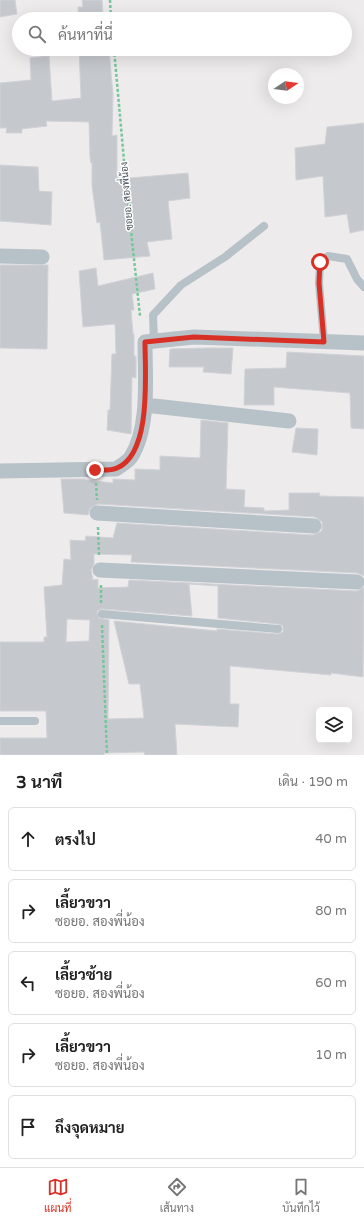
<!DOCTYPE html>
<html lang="th">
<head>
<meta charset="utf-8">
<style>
	:root { --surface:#fff; --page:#f6f6f6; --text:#222; --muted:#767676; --line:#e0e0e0; --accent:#d93025 }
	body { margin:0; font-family:"Varela Round",Sarabun,sans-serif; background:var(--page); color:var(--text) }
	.controls { position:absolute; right:12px; bottom:12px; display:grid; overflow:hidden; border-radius:6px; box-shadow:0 4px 16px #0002 }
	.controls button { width:36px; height:36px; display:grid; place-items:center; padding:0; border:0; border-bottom:1px solid var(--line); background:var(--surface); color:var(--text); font:20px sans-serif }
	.compass { position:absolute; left:268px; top:68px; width:36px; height:36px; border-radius:50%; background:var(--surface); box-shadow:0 4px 16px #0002; rotate:77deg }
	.stop { position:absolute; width:12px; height:12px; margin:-9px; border:3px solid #d93025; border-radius:50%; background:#fff }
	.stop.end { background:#d93025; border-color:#fff; box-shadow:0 1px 4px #0008 }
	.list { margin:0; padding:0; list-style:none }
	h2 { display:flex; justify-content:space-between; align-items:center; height:52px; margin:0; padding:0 16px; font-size:17px }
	h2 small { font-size:13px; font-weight:400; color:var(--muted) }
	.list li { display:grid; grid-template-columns:26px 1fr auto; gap:12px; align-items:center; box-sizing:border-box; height:64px; margin:0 8px 8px; padding:0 8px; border:1px solid var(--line); border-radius:6px }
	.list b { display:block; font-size:15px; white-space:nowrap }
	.list p { margin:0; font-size:13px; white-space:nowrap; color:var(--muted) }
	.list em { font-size:13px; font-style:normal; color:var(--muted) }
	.icon { flex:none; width:22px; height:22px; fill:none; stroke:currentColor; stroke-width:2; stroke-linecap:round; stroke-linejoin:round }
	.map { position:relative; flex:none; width:364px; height:755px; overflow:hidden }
	.search { position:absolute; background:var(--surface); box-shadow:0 4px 16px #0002; left:12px; right:12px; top:12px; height:44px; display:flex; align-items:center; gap:10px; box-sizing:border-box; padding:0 14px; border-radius:22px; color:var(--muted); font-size:15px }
	.sheet { height:412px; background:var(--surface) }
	nav { display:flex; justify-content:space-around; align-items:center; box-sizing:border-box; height:56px; border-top:1px solid var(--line); background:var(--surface); font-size:11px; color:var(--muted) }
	nav a { display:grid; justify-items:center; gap:2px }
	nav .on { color:var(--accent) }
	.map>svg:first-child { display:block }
	.building { fill:#c5c9ce; stroke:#d0d2d7; fill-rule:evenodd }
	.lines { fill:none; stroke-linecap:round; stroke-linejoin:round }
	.path { stroke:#75c79a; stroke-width:2.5; stroke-dasharray:3 2; stroke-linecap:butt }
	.lane { stroke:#b7c1c8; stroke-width:8 }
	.street { stroke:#b7c1c8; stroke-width:15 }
	.route { stroke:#d93025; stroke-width:5 }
	.labels { text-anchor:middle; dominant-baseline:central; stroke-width:3; stroke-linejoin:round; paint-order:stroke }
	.street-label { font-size:10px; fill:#455058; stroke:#fff }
</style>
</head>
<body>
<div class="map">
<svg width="364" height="755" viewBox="0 0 364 755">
	<rect width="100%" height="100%" fill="#eeebec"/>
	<!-- building -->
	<path class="building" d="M0 0H15L17 14 0 17Z
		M82 0H102L103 18 79 19 78 7H83Z
		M79 49H109L113 95 112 136 117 135V175H118V179L188 173 190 198 168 201 172 239 147 242 150 256 104 260 100 222 97 223 92 186V163H91L90 158 89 122 46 121 47 126 22 129V133H6L7 128H0V83L31 80 30 58 49 56 52 101 81 98Z
		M364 123V230L350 233 347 214 325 217 323 176 296 180 295 148 325 144 327 127Z
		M0 165 38 167 39 191 52 192 51 225 0 221Z
		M0 265H48L47 349 0 348Z
		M96 268 98 286 153 273 155 289 132 294 134 310H131L133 334H134V356H136V378L132 377 131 434 107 430 108 410H110L112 354H116L115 324 83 327 79 271Z
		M207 348H233L231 374 203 372 204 367H169L170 349Z
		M287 352 364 356V429L351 428 350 393 274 387V405H244L245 369 286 368Z
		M201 420 228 423 226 489 245 490 244 507 264 508V511L289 510V493H320L319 496 364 497V576L357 573 131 562 132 555 94 554V564L91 570 93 580 98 579V588L128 587 129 580 357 591 364 587 363 677 331 673V675L230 666V704H239L238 727 175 724 177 755H145L144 752 104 753V755H0V738H47L46 711H0V642H44V637H47L44 587 62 585 64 559 71 560 70 540 85 541 86 536 113 538 117 523 313 535 322 531V522L315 517 98 504 90 508 88 515 64 513 61 479H85V480L113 483V479L135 480V469L160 470V456L200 458ZM189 584 218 586V618L278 624 283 626V632L278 634 217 629V631L114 621 129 684H140L144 718 108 719 109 620 99 618 97 611 102 609 192 616ZM67 619 90 620 89 641 66 642Z
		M296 428 318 429 317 455 292 452Z"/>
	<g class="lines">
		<!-- path -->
		<path class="path" d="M110 0 111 19
			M114 49 126 183 140 316
			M96 483 97 500
			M98 527 99 556
			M101 585V604
			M102 625 107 755"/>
		<!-- lane -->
		<path class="lane" d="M154 341 153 315 181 285 225 257 264 226
			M324 342 319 283 320 263 328 256 347 259 357 279 364 287
			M102 614 278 629
			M0 721H35"/>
		<!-- street -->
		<path class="street" d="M0 256 42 257
			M145 405 289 421
			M0 471 116 469C121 465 128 462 131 457 150 427 145 377 145 342L194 337 364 343
			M97 513 314 526
			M100 570 357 582"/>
	</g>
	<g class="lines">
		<!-- route -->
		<path class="route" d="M95 470C102 470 111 471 117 468 152 453 145 374 145 342L194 337 324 342 319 283 320 262"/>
	</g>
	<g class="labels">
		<!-- street labels -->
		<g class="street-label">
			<text transform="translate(127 196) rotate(-95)">ซอยอ. สองพี่น้อง</text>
		</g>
	</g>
</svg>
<div class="controls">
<button><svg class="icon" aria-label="layers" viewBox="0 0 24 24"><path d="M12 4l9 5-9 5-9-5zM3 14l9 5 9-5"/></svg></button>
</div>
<svg class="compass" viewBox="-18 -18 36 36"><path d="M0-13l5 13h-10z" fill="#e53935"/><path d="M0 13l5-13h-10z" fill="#767676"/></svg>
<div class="stop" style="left:320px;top:262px"></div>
<div class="stop end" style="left:95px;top:470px"></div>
<div class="search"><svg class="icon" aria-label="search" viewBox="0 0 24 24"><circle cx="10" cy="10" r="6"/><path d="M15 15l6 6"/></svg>ค้นหาที่นี่</div>
</div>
<section class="sheet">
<h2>3 นาที<small>เดิน · 190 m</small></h2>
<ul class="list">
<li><svg class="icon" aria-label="ahead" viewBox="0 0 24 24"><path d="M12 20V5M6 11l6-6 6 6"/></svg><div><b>ตรงไป</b></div><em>40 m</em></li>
<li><svg class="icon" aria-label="right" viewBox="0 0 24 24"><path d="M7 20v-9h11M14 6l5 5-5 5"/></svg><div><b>เลี้ยวขวา</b><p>ซอยอ. สองพี่น้อง</p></div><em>80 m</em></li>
<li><svg class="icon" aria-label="left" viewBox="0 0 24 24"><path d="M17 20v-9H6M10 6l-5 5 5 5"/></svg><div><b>เลี้ยวซ้าย</b><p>ซอยอ. สองพี่น้อง</p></div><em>60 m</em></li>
<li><svg class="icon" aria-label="right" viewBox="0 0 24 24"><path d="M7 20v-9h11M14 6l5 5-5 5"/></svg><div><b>เลี้ยวขวา</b><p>ซอยอ. สองพี่น้อง</p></div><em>10 m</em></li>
<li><svg class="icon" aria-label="arrive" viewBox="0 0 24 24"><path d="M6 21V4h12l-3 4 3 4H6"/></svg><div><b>ถึงจุดหมาย</b></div></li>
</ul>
</section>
<nav>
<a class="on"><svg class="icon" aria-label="map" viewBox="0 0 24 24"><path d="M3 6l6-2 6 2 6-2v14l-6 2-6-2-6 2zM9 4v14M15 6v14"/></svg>แผนที่</a>
<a><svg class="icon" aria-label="directions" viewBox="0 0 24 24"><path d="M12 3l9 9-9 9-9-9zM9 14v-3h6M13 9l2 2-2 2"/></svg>เส้นทาง</a>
<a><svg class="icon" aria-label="saved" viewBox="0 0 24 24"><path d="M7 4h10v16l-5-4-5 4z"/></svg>บันทึกไว้</a>
</nav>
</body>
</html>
